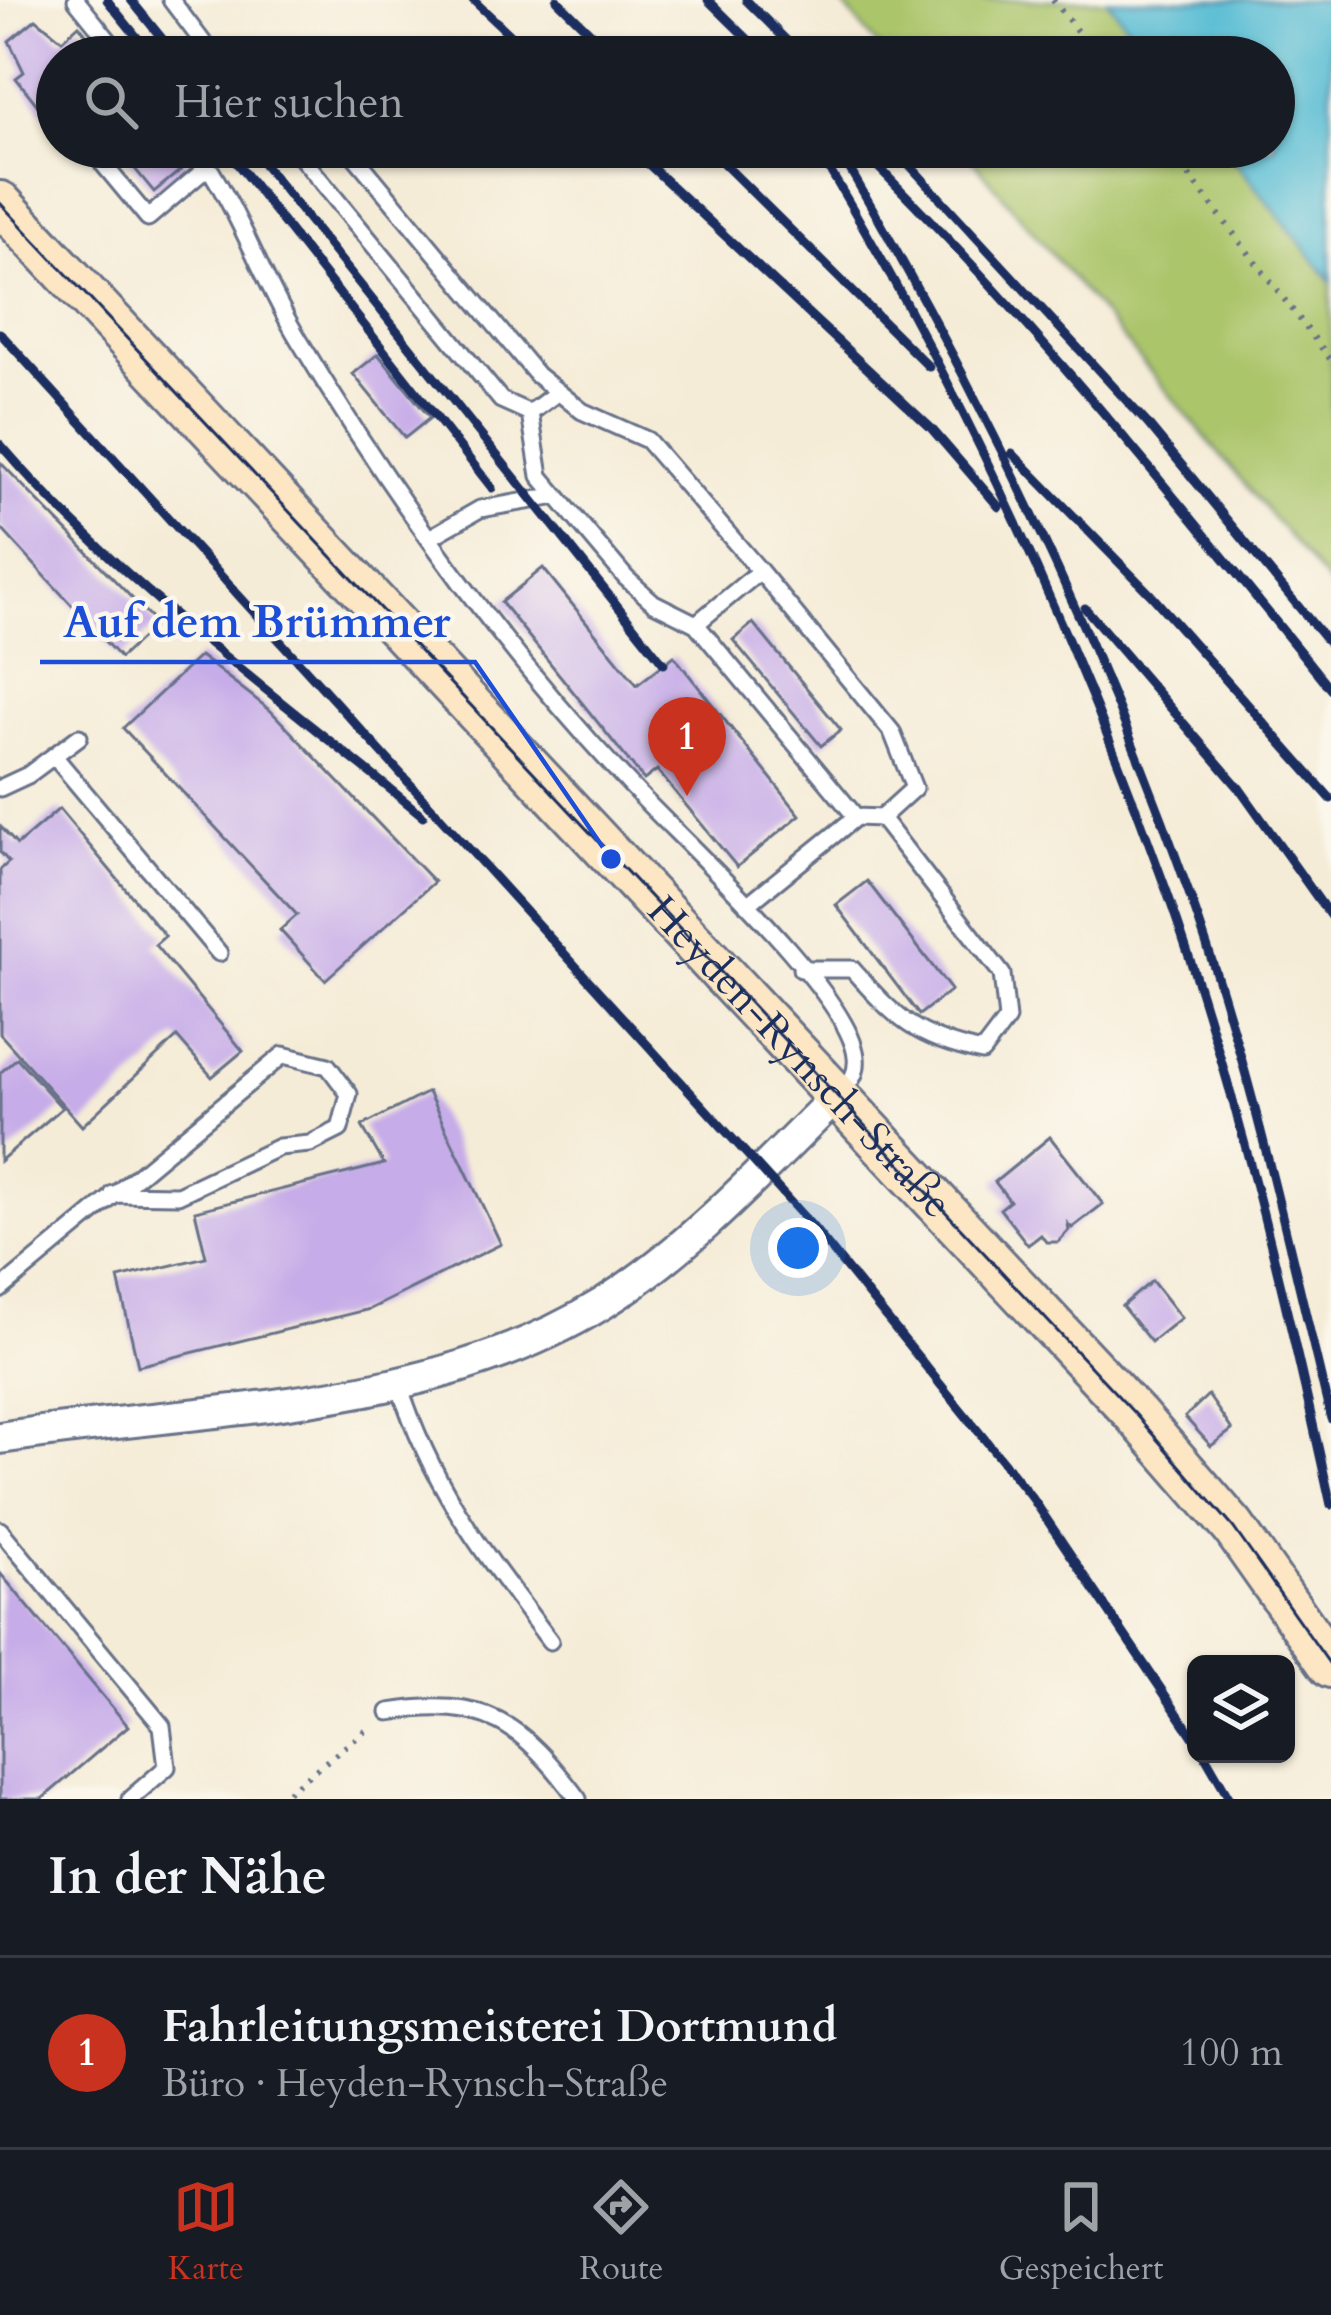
<!DOCTYPE html>
<html lang="de">
<head>
<meta charset="utf-8">
<style>
	:root { --surface:#171b24; --page:#242831; --text:#f1f3f6; --muted:#9ea1a6; --line:#363941; --accent:#c8321e }
	body { margin:0; font-family:Cardo,serif; background:var(--page); color:var(--text) }
	.controls { position:absolute; right:36px; bottom:36px; display:grid; overflow:hidden; border-radius:18px; box-shadow:0 3px 9px #0004 }
	.controls button { width:108px; height:108px; display:grid; place-items:center; padding:0; border:0; border-bottom:3px solid var(--line); background:var(--surface); color:var(--text); font:60px sans-serif }
	.you { position:absolute; left:798px; top:1248px; width:42px; height:42px; margin:-30px; border:9px solid #fff; border-radius:50%; background:#1a73e8; box-shadow:0 0 0 18px #1a73e833 }
	.badge { display:grid; place-items:center; width:78px; height:78px; border-radius:50%; background:var(--accent); color:#fff; font-size:39px; font-weight:700 }
	.pin { position:absolute; translate:-50% -99px; filter:drop-shadow(0 3px 6px #0008) }
	.pin::after { content:''; position:absolute; top:63px; width:42px; height:36px; background:inherit; clip-path:polygon(0 0,100% 0,50% 100%) }
	.list { margin:0; padding:0; list-style:none }
	h2 { display:flex; justify-content:space-between; align-items:center; height:156px; margin:0; padding:0 48px; font-size:51px }
	h2 small { font-size:39px; font-weight:400; color:var(--muted) }
	.list li { display:grid; grid-template-columns:78px 1fr auto; gap:36px; align-items:center; box-sizing:border-box; height:192px; padding:0 48px; border-top:3px solid var(--line) }
	.list b { display:block; font-size:45px; white-space:nowrap }
	.list p { margin:0; font-size:39px; white-space:nowrap; color:var(--muted) }
	.list em { font-size:39px; font-style:normal; color:var(--muted) }
	.icon { flex:none; width:66px; height:66px; fill:none; stroke:currentColor; stroke-width:2; stroke-linecap:round; stroke-linejoin:round }
	.map { position:relative; flex:none; width:1331px; height:1799px; overflow:hidden }
	.search { position:absolute; background:var(--surface); box-shadow:0 3px 9px #0004; left:36px; right:36px; top:36px; height:132px; display:flex; align-items:center; gap:30px; box-sizing:border-box; padding:0 42px; border-radius:66px; color:var(--muted); font-size:45px }
	.sheet { height:348px; background:var(--surface) }
	nav { display:flex; justify-content:space-around; align-items:center; box-sizing:border-box; height:168px; border-top:3px solid var(--line); background:var(--surface); font-size:33px; color:var(--muted) }
	nav a { display:grid; justify-items:center; gap:6px }
	nav .on { color:var(--accent) }
	.map>svg:first-child { display:block }
	.green { fill:#abc56b; stroke:#637a64; stroke-width:3 }
	.water { fill:#55bbd3; stroke:#387598; stroke-width:3 }
	.building { fill:#c6ace8 }
	.lines { fill:none; stroke-linecap:round; stroke-linejoin:round }
	.service-casing { stroke:#677188; stroke-width:21 }
	.minor-casing { stroke:#677188; stroke-width:36 }
	.secondary-casing { stroke:#677188; stroke-width:48 }
	.path { stroke:#677188; stroke-width:6; stroke-dasharray:3 9; stroke-linecap:butt }
	.service { stroke:#fff; stroke-width:15 }
	.minor { stroke:#fff; stroke-width:30 }
	.secondary { stroke:#fce6c4; stroke-width:42 }
	.tram { stroke:#1b2f5e; stroke-width:3 }
	.rail { stroke:#1b2f5e; stroke-width:9 }
	.labels { text-anchor:middle; dominant-baseline:central; stroke-width:9; stroke-linejoin:round; paint-order:stroke }
	.street-label { font-size:42px; fill:#1b2f5e; stroke:#fbf7ec }
	.leader { fill:none; stroke:#1d4ed8; stroke-width:4.5 }
	.callout-dot { fill:#1d4ed8; stroke:#fbf7ec; stroke-width:4.5 }
	.callout-label { font-size:45px; text-anchor:middle; font-weight:bold; fill:#1d4ed8; stroke:#fbf7ec; stroke-width:9; stroke-linejoin:round; paint-order:stroke }
</style>
</head>
<body>
<div class="map">
<svg width="1331" height="1799" viewBox="0 0 1331 1799">
	<rect width="100%" height="100%" fill="#fbf7ec"/>
	<filter id="ink" filterUnits="userSpaceOnUse"><feTurbulence type="fractalNoise" baseFrequency=".00833" numOctaves="2"/><feDisplacementMap in="SourceGraphic" scale="24" xChannelSelector="R" yChannelSelector="G"/><feConvolveMatrix kernelMatrix="1 2 1 2 8 2 1 2 1" color-interpolation-filters="sRGB"/></filter>
	<filter id="wash" filterUnits="userSpaceOnUse"><feTurbulence type="fractalNoise" baseFrequency=".004" numOctaves="4" result="noise"/><feDisplacementMap in="SourceGraphic" scale="48" xChannelSelector="R" yChannelSelector="G"/><feGaussianBlur stdDeviation="2.7" result="paint"/><feColorMatrix in="noise" values="0 0 0 0 0 0 0 0 0 0 0 0 0 0 0 0 0 1.4 0 .05"/><feComposite in="paint" operator="in"/></filter>
	<g filter="url(#wash)">
		<rect width="100%" height="100%" fill="#f5ecd7"/>
		<!-- green -->
		<path class="green" d="M839 0H1107L1153 57H887Z
			M962 147H1224L1331 281V587Z"/>
		<!-- water -->
		<path class="water" d="M1107 0H1331V281L1224 147H1274V57H1153Z"/>
		<g id="blocks">
			<!-- building -->
			<path class="building" d="M36 19 62 40 79 25 104 57H57L53 125 16 78 24 72 9 41Z
				M117 147H174L188 164 154 192Z
				M378 354 430 418 405 438 353 374Z
				M0 462 157 624 120 658 0 527Z
				M543 568 637 685 674 656 800 815 737 867 657 770 644 780 501 602Z
				M753 623 841 730 821 746 733 640Z
				M200 656 270 710 434 882 325 980 280 930 297 915 123 728Z
				M59 809 165 936 155 945 243 1051 212 1077 177 1037 82 1126 0 1034V870L9 862 0 852V826L17 845Z
				M867 881 951 990 919 1015 836 905Z
				M17 1058 62 1108 0 1161V1073Z
				M428 1092 501 1244 370 1309 138 1366 118 1278 206 1257 195 1211 384 1164 362 1126Z
				M1050 1137 1103 1204 1072 1228 1068 1224 1069 1230 1058 1242H1046L1041 1235 1028 1245 1000 1209 1010 1201 995 1182Z
				M1152 1281 1181 1318 1151 1342 1122 1306Z
				M1208 1395 1232 1430 1211 1446 1185 1417Z
				M0 1573 128 1726 42 1799H0Z"/>
		</g>
	</g>
	<g filter="url(#ink)">
		<use href="#blocks" fill-opacity="0" stroke="#677188" stroke-width="3"/>
		<g class="lines">
			<!-- service casing -->
			<g class="service-casing">
				<path id="service" d="M76 0 122 57
					M171 0 214 57
					M89 147 148 218 208 167
					M195 147C238 206 261 278 299 340 395 500 508 657 637 792 685 843 850 994 856 1057 858 1076 849 1083 837 1096
					M293 147 501 400 530 413 558 392
					M347 147 537 375 582 411 647 440 760 571
					M530 413 540 476 626 578 654 603 696 624
					M431 537 480 509 557 496
					M54 756 219 953
					M0 788 28 775 79 737
					M747 905 856 817 881 818 914 788 892 732 760 571 696 624 856 817
					M801 969H852C896 1019 916 1038 982 1052L1007 1019 1002 974 881 818
					M0 1290 283 1055 328 1066 349 1094 340 1129 310 1144 279 1147 178 1195 113 1194
					M399 1385C434 1492 484 1553 550 1641
					M0 1530 162 1726 167 1767 130 1799
					M389 1712C486 1696 522 1724 578 1799"/>
			</g>
			<!-- minor casing -->
			<g class="minor-casing">
				<path id="minor" d="M0 1438C200 1406 425 1413 602 1304 690 1249 762 1170 835 1098"/>
			</g>
			<!-- secondary casing -->
			<g class="secondary-casing">
				<path id="secondary" d="M0 203 1136 1415 1233 1527 1331 1666"/>
			</g>
			<!-- path -->
			<path class="path" d="M1053 0 1097 57
				M1167 147 1331 360
				M278 1799 372 1726"/>
			<!-- service -->
			<use href="#service" class="service"/>
			<!-- minor -->
			<use href="#minor" class="minor"/>
			<!-- secondary -->
			<use href="#secondary" class="secondary"/>
			<!-- tram -->
			<path class="tram" id="s1" d="M0 203 1136 1415 1233 1527 1331 1666"/>
			<!-- rail -->
			<path class="rail" d="M107 0 153 57
				M131 0 177 57
				M473 0 534 57
				M557 0 615 57
				M708 0 766 57
				M746 0 803 57
				M224 147 492 488
				M250 147 664 664
				M630 147 931 428 999 507
				M707 147 929 367
				M816 147C959 382 1074 633 1167 892 1237 1089 1286 1300 1331 1505
				M837 147C977 385 1097 632 1189 893 1250 1063 1288 1243 1331 1419
				M858 147C1029 315 1180 503 1331 690
				M893 147 1147 423 1331 646
				M0 333 813 1227 1033 1499 1196 1741
				M0 444C122 586 280 698 423 816
				M1012 453 1151 595 1331 799
				M1085 608 1240 789 1331 917
				M1204 1754 1230 1799"/>
		</g>
	</g>
	<g class="labels">
		<!-- street labels -->
		<g class="street-label">
			<text stroke="none"><textPath href="#s1" startOffset="1170">Heyden-Rynsch-Straße</textPath></text>
		</g>
	</g>
	<!-- callouts -->
	<path class="leader" d="M611 859L475 662H40"/>
	<circle class="callout-dot" cx="611" cy="859" r="12"/>
	<g class="callout-label">
		<text x="257" y="637">Auf dem Brümmer</text>
	</g>
</svg>
<div class="controls">
<button><svg class="icon" aria-label="layers" viewBox="0 0 24 24"><path d="M12 4l9 5-9 5-9-5zM3 14l9 5 9-5"/></svg></button>
</div>
<div class="you"></div>
<div class="pin badge" style="left:687px;top:796px">1</div>
<div class="search"><svg class="icon" aria-label="search" viewBox="0 0 24 24"><circle cx="10" cy="10" r="6"/><path d="M15 15l6 6"/></svg>Hier suchen</div>
</div>
<section class="sheet">
<h2>In der Nähe<small></small></h2>
<ul class="list">
<li><span class="badge">1</span><div><b>Fahrleitungsmeisterei Dortmund</b><p>Büro · Heyden-Rynsch-Straße</p></div><em>100 m</em></li>
</ul>
</section>
<nav>
<a class="on"><svg class="icon" aria-label="map" viewBox="0 0 24 24"><path d="M3 6l6-2 6 2 6-2v14l-6 2-6-2-6 2zM9 4v14M15 6v14"/></svg>Karte</a>
<a><svg class="icon" aria-label="directions" viewBox="0 0 24 24"><path d="M12 3l9 9-9 9-9-9zM9 14v-3h6M13 9l2 2-2 2"/></svg>Route</a>
<a><svg class="icon" aria-label="saved" viewBox="0 0 24 24"><path d="M7 4h10v16l-5-4-5 4z"/></svg>Gespeichert</a>
</nav>
</body>
</html>
